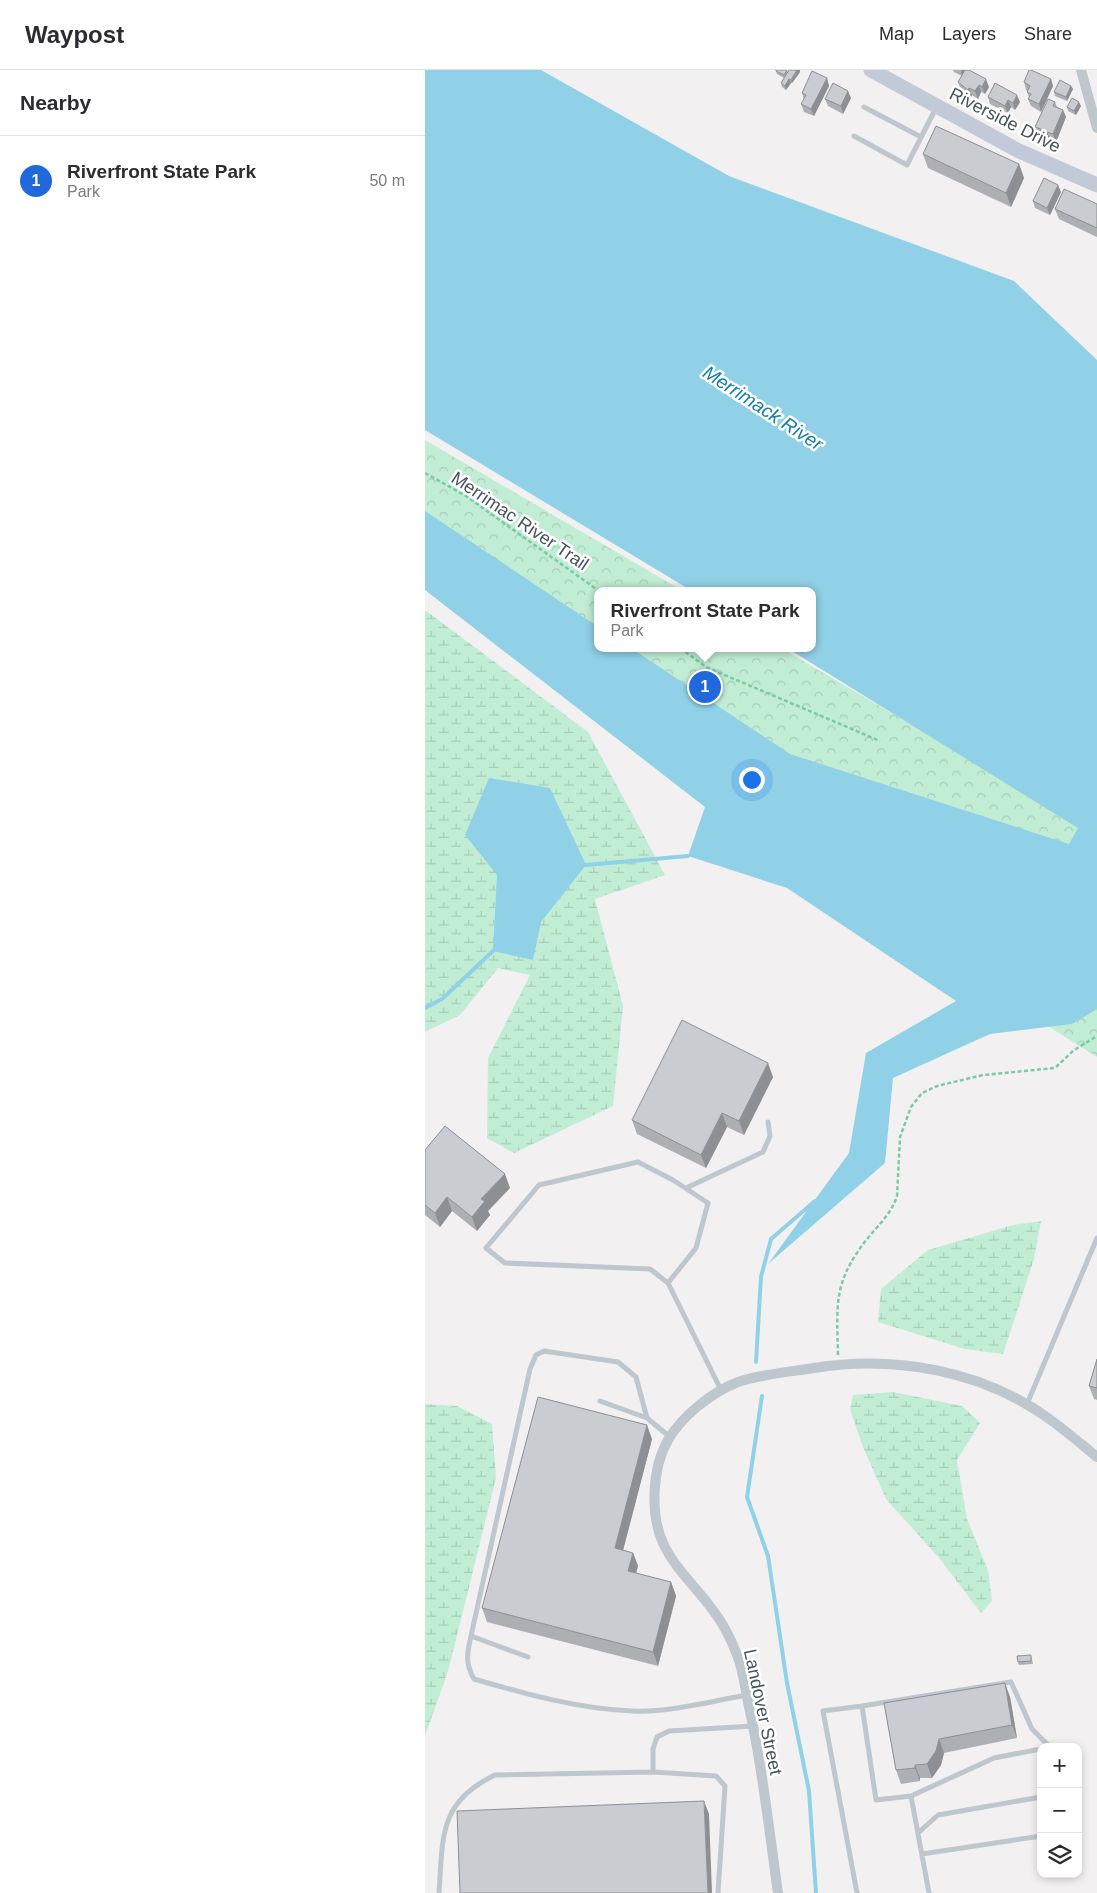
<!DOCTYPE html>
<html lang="en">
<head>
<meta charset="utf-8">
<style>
	:root { --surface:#fff; --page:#f2f2f3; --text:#2b2b33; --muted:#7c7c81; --line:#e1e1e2; --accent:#2168db }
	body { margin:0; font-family:Arial,sans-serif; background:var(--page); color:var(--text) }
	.controls { position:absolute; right:15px; bottom:15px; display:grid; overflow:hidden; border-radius:10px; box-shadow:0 2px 8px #0003 }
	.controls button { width:45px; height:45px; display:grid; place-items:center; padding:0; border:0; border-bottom:1px solid var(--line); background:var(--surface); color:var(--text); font:25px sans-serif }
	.you { position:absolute; left:326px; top:709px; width:18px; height:18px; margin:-12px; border:4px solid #fff; border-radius:50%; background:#1a73e8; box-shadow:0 0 0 8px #1a73e833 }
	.badge { display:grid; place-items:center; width:32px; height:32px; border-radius:50%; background:var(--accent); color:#fff; font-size:16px; font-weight:700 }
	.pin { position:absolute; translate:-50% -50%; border:2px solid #fff; box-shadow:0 1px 5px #0006 }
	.popup { position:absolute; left:169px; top:517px; width:222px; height:65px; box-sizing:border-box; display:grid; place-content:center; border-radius:10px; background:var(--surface); filter:drop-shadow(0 1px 4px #0005); font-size:16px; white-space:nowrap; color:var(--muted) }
	.popup b { font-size:19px; color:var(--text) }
	.popup::after { content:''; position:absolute; left:50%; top:100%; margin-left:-10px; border:10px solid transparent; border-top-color:var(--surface) }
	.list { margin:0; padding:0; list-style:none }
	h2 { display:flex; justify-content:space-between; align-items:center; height:65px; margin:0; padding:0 20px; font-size:21px }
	h2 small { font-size:16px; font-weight:400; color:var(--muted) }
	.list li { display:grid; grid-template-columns:32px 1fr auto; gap:15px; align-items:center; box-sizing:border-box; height:90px; padding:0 20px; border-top:1px solid var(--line) }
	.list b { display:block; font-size:19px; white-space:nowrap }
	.list p { margin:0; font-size:16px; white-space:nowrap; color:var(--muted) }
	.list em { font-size:16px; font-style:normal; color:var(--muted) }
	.icon { flex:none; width:28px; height:28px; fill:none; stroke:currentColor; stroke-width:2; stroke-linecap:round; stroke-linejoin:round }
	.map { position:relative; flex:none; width:672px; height:1823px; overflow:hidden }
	header { display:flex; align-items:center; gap:30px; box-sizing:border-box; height:70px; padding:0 25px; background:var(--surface); border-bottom:1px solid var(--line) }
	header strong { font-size:24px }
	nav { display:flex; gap:28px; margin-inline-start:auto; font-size:18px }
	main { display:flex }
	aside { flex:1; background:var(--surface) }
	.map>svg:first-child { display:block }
	.forest { fill:url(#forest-crowns) }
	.wetland { fill:url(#wetland-marsh) }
	.water { fill:#90d1e8 }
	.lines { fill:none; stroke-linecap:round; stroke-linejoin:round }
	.stream { stroke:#90d1e8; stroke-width:4 }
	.path { stroke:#7acaa7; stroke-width:2.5; stroke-dasharray:4 2.5; stroke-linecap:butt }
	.service { stroke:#bec6ce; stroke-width:5 }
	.minor { stroke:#bec6ce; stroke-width:10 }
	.secondary { stroke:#c1cad6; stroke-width:15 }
	.wall { fill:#aeafb5 }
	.shaded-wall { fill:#8d8f93 }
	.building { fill:#caccd2; stroke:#8d8f93 }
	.labels { text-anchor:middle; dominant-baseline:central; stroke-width:5; stroke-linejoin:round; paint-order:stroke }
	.street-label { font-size:18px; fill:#48525c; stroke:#fff }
	.water-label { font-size:19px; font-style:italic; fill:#137ea5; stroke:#fff }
</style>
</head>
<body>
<header>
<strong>Waypost</strong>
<nav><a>Map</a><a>Layers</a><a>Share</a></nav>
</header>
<main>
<aside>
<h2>Nearby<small></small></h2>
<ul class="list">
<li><span class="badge">1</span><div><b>Riverfront State Park</b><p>Park</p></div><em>50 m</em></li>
</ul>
</aside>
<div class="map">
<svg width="672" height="1823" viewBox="0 0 672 1823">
	<defs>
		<pattern id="forest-crowns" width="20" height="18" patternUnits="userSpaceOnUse" patternTransform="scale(1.25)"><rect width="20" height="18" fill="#c1edd4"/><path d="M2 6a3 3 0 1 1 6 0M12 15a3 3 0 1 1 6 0" fill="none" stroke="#a7cdb8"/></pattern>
		<pattern id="wetland-marsh" width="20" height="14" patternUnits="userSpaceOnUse" patternTransform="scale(1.25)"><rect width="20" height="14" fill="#c1edd4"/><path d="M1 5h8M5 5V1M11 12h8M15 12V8" fill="none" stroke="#a7cdb8"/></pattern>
	</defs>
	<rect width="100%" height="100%" fill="#f2f0f0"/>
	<!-- forest -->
	<path class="forest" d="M0 370 258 521H172V578H356L603 723 672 769V987L596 939 0 511Z"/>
	<!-- wetland -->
	<path class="wetland" d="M0 540 163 662 240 805 170 829 198 936 188 1036 89 1083 62 1068 63 988 105 905 73 898 35 945 0 962Z
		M616 1151 609 1189 578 1284 540 1279 453 1252 456 1219 503 1180 588 1155Z
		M468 1322 537 1336 555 1353 532 1390 542 1449 563 1500 567 1531 556 1543 515 1489 461 1429 438 1377 425 1339 428 1325Z
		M0 1334 32 1336 67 1354 71 1408 24 1598 0 1666Z"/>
	<!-- water -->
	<path class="water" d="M0 0H116L304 106 589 211 672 290V939L647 954 565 964 468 1008 460 1093 343 1194 424 1083 441 983 531 931 362 818 263 786 280 737 0 520V441L172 556V578H206L365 684 644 774 653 758 362 578H388V521H267L0 360Z
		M64 708 125 718 161 795 116 852 108 890 68 881 72 805 40 765Z"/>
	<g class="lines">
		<!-- stream -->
		<path class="stream" d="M161 795 263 786
			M0 938 17 929 68 881
			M331 1292 336 1207 346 1169 390 1131
			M337 1326 322 1427 343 1486 362 1613 384 1721 391 1823"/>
		<!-- path -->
		<path class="path" d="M0 403 41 426 174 521
			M255 578 281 597 455 671
			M413 1285C412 1236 408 1214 439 1173 451 1157 466 1145 472 1126L475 1067 486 1037 497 1023 512 1016 558 1005 630 998 649 980 672 966"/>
		<!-- service -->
		<path class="service" d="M439 37 496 67
			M429 66 482 95 511 38
			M261 1118 338 1082 345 1066 343 1052
			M243 1213 225 1199 80 1193 61 1178 114 1115 213 1092 248 1110 283 1133 271 1178 243 1213 296 1320
			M175 1331 222 1348
			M602 1334 672 1168
			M245 1367 222 1348 211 1307 193 1292 119 1281 111 1285 105 1299 46 1566C42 1583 40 1593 49 1609 100 1624 155 1639 207 1641 243 1643 286 1631 322 1625
			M46 1566 103 1587
			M437 1636 586 1612 607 1659 625 1677
			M228 1702V1679L232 1667 244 1661 328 1656
			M486 1726 569 1688 616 1679
			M493 1763 513 1745 616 1727
			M497 1784 616 1766
			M14 1823C18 1768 13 1732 70 1705L228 1702 291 1706 300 1716 293 1823
			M432 1823 398 1641 437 1636 451 1730 486 1726 504 1823"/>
		<!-- minor -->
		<path class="minor" d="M656 0 672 58
			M353 1823C344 1759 337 1695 323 1632 320 1617 318 1600 312 1585 306 1569 298 1553 287 1539 271 1517 250 1499 238 1473 225 1444 227 1398 243 1370 257 1346 287 1322 313 1312 337 1304 364 1302 389 1298 469 1285 556 1300 623 1348 640 1360 656 1374 672 1387"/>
		<!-- secondary -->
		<path class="secondary" d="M446 0 592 80 672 115"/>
	</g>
	<!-- wall -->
	<path class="wall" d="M528 0H544L564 17 560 24 556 22 553 29 547 25 546 27 536 20 533 12 537 6 529 2Z
		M351 1 375 2 367 13H366L361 20 357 17 356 13 359 8 352 4Z
		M402 8 404 16 389 46 379 42 376 34 379 30 377 23Z
		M626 9 628 16 616 42 606 36 603 29 604 27 602 22 603 21 601 20 599 12Z
		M646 16 648 19 642 31 630 26 629 22Z
		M563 27 595 32 590 40 586 37 583 43 565 34Z
		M426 28 418 44 403 36 400 29Z
		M630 32 632 37 638 40 641 47 631 72 625 69 624 73 617 70 616 65 612 64 610 57Z
		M656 36 651 45 643 41 642 37Z
		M498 84 594 94 599 108 586 137 503 98Z
		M636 122 625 145 610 138 608 131Z
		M672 134V167L634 149 630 139Z
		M348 1007 319 1065 302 1057 281 1098 212 1064 207 1050Z
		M0 1080 85 1118 63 1141 65 1145 52 1161 27 1141 15 1157 0 1145Z
		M672 1289V1330L669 1329 664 1316Z
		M227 1369 198 1480 208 1483 213 1496 211 1503 246 1512 251 1526 233 1596 62 1552 57 1538Z
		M606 1585 608 1594 594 1595 593 1592Z
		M585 1627 592 1668 519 1683 516 1695 507 1708H495V1711L476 1714 471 1700 459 1633Z"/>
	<!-- shaded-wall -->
	<path class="shaded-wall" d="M372 0H375V2L367 13 366 10Z
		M537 0H540L537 6 536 2Z
		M402 8 404 16 389 46 386 39Z
		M364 9 366 13 361 20 360 16Z
		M561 9 564 17 560 24 557 17Z
		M626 9 628 16 616 42 614 34Z
		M554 15 556 22 553 29 550 21Z
		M646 16 648 19 642 31 641 27Z
		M544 18 547 25 546 27 543 20Z
		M423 21 426 28 418 44 416 36Z
		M592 25 595 32 590 40 588 33Z
		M583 30 586 37 583 43 580 36Z
		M654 32 656 36 651 45 649 41Z
		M638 40 641 47 631 72 628 64Z
		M622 62 625 69 624 73 621 66Z
		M594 94 599 108 586 137 581 123Z
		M633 115 636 122 625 145 622 138Z
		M343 993 348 1007 319 1065 314 1051Z
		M297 1043 302 1057 281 1098 276 1085Z
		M80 1104 85 1118 63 1141 65 1145 52 1161 47 1147 56 1129Z
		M22 1127 27 1141 15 1157 10 1143Z
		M222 1355 227 1369 195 1492 190 1478Z
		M208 1483 213 1496 208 1515 203 1501Z
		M246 1512 251 1526 233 1596 228 1582Z
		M580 1613 585 1627 592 1668 587 1655Z
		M514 1669 519 1683 516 1695 507 1708 502 1694Z
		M490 1695 495 1708V1711L490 1698Z
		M279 1731 284 1744 287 1823H283Z"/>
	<!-- building -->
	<path class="building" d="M351 0H362L359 5 351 1Z
		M364 0H372L366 10 364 9 360 16 356 13Z
		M540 0H544L561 9 557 17 554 15 550 21 544 18 543 20 533 12Z
		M604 0H606L626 9 614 34 603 29 606 24 602 22 605 16 599 12Z
		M387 1 402 8 386 39 376 34 381 25 377 23Z
		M635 10 646 16 641 27 629 22Z
		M408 13 423 21 416 36 400 29Z
		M570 13 592 25 588 33 583 30 580 36 563 27Z
		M647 28 654 32 649 41 642 37Z
		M623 29 630 32 628 36 638 40 628 64 622 62 621 66 615 63 616 59 610 57Z
		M511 56 594 94 581 123 498 84Z
		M619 108 633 115 622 138 608 131Z
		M639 119 672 134V158L630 139Z
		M257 950 343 993 314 1051 297 1043 276 1085 207 1050Z
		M20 1056 80 1104 56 1129 60 1131 47 1147 22 1127 10 1143 0 1135V1080Z
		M672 1289V1318L664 1316Z
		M113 1327 222 1355 190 1478 208 1483 203 1501 246 1512 228 1582 57 1538Z
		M606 1585V1591L593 1592 592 1586Z
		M580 1613 587 1655 514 1669 511 1681 502 1694 490 1695V1698L471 1700 459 1633Z
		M279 1731 283 1823H35L32 1741Z"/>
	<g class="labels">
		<!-- street labels -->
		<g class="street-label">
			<text transform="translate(580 50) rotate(27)">Riverside Drive</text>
			<text transform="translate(95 451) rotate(34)">Merrimac River Trail</text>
			<text transform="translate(338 1642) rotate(78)">Landover Street</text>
		</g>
		<!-- water labels -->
		<g class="water-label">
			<text transform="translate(338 338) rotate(33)">Merrimack River</text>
		</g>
	</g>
</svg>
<div class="controls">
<button>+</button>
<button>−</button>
<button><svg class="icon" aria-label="layers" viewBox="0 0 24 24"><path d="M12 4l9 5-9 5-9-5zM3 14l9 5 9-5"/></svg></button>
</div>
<div class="you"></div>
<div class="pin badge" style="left:280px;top:617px">1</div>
<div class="popup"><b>Riverfront State Park</b>Park</div>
</div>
</main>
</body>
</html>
